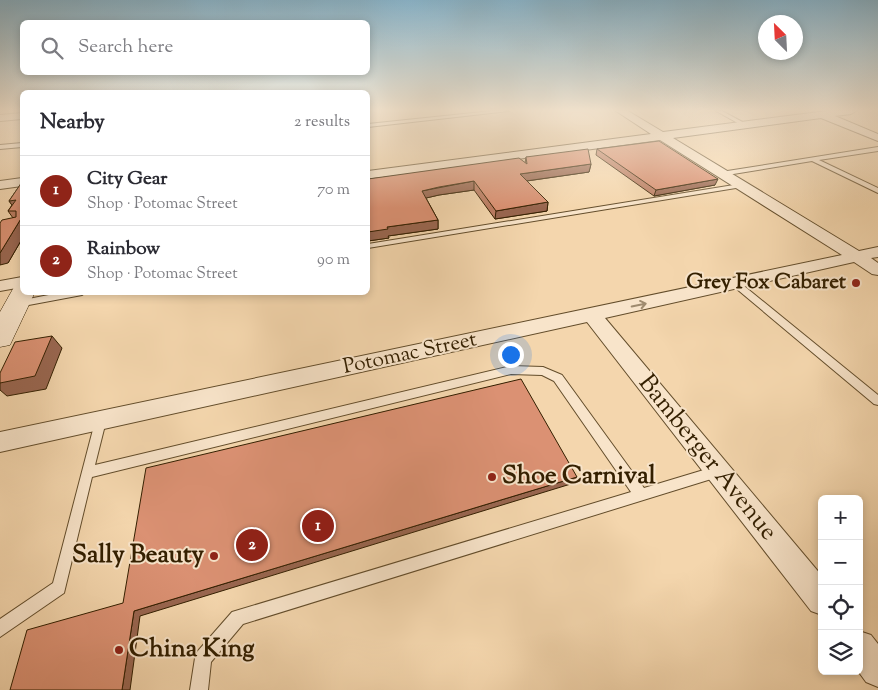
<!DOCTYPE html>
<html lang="en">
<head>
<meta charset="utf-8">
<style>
	:root { --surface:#fff; --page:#f2f2f3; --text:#2b2b33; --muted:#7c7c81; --line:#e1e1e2; --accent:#8f2418 }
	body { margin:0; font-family:"Sorts Mill Goudy",serif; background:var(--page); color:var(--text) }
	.controls { position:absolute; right:15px; bottom:15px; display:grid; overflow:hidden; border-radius:8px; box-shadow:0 2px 8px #0003 }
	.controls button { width:45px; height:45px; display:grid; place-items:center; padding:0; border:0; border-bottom:1px solid var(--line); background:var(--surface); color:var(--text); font:25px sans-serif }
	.compass { position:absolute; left:758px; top:15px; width:45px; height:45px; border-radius:50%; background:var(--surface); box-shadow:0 2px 8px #0003; rotate:336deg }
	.you { position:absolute; left:510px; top:354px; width:18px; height:18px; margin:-12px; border:4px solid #fff; border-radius:50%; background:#1a73e8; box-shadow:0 0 0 8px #1a73e833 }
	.badge { display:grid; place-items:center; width:32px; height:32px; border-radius:50%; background:var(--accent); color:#fff; font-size:16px; font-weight:700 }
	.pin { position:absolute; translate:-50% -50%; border:2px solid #fff; box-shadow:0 1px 5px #0006 }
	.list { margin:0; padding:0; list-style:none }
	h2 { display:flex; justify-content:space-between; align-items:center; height:65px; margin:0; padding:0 20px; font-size:21px }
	h2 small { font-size:16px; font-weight:400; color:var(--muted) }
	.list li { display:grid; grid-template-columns:32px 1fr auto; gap:15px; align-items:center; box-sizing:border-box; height:70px; padding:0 20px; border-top:1px solid var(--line) }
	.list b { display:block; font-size:19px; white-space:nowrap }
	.list p { margin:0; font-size:16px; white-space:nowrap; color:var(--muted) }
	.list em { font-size:16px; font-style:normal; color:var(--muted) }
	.icon { flex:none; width:28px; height:28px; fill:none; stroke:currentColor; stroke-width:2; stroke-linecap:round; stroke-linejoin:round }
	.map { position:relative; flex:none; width:878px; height:690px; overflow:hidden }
	.search { position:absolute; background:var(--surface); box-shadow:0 2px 8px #0003; left:20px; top:20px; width:350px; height:55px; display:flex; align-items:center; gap:12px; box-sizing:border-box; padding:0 18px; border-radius:8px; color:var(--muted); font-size:19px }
	.panel { position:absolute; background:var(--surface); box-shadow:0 2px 8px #0003; left:20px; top:90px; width:350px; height:205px; border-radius:8px }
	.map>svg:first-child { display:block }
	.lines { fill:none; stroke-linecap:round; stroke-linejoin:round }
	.lane-casing { stroke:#634d2b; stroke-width:2 }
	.street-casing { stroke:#634d2b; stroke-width:2 }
	.secondary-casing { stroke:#331f00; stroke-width:1 }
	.lane { fill:#f8e4ca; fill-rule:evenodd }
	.street { fill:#f8e4ca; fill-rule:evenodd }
	.secondary { fill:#f8e4ca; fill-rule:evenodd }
	.wall { fill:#bc7d63; stroke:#331f00 }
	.shaded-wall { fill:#996650; stroke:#331f00 }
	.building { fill:#db9173; stroke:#331f00 }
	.oneway { stroke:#9f8b6f }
	.poi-dot { fill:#8f2418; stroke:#f8e4ca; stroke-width:2 }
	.labels { text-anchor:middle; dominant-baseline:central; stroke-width:4; stroke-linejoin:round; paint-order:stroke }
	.poi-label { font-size:21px; font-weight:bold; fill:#331f00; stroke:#f8e4ca; text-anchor:end }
	.street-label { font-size:21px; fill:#331f00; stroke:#f8e4ca }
	.near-street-label { font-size:25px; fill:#331f00; stroke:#f8e4ca }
	.near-poi-label { font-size:25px; font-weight:bold; fill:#331f00; stroke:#f8e4ca; text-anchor:start }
</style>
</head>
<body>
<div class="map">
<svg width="878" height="690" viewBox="0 0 878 690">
	<rect width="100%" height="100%" fill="#f4d6ad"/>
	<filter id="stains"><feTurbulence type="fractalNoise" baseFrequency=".004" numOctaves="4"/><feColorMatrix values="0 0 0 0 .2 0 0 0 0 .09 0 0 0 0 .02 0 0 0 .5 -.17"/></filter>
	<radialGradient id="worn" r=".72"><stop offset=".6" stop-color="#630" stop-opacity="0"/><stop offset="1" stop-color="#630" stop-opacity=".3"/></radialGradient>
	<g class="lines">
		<!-- lane casing -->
		<g class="lane-casing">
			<path id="lane" d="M492 111H509L368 127V124Z
				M716 111H722L748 125 743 126Z
				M22 143V147L0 149V145Z
				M878 147V151L819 160 878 188V193L812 161 721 176 718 174 721 172Z
				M740 184 742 185V187L368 248V244Z
				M735 280 738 281 878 395V405L874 404 732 285 731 283Z
				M64 292H86L82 295 18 307 13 304 18 301Z
				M511 366 543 367 562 375 644 488 717 466 721 468 723 472 721 476 243 624 211 662 208 690H190L195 658 197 652 232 612 631 492 554 381 542 375 511 374 92 477 64 593 0 637V619L53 583 96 418 100 416 104 418 106 421 95 465Z"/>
		</g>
		<!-- street casing -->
		<g class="street-casing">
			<path id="street" d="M616 111H628L663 132 827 111H856L851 114 835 116 878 134V141L821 118 673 138 859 251 878 247V257L871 258 878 263V275L872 274 854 262 605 318 822 576V615L811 611 587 322 0 452V432L842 255 660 140 368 179V171L651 134Z
				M22 113V119L0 121V115Z
				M22 178V186L0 189V181Z
				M22 277V287L0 291V281Z
				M859 631 871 635 878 644V687L866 682 858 671H859Z"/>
		</g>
		<!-- secondary casing -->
		<g class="secondary-casing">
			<path id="secondary" d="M22 284V292H35L10 345 0 347V312L14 287Z"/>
		</g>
		<!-- lane -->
		<use href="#lane" class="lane"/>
		<!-- street -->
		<use href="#street" class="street"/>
		<!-- secondary -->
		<use href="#secondary" class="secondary"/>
	</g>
	<!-- wall -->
	<path class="wall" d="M597 149 715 185 654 196 596 155Z
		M526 157 591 164 589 172 527 181 548 202 547 211 495 219 474 190 439 195 426 198 438 220V229L388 236 389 238 368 241V179L525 163Z
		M22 182V239L8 263 13 218 8 211 12 205 9 201Z"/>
	<!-- shaded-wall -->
	<path class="shaded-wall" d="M591 164 589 172 519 182 520 174Z
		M718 179 715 185 654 196 656 190Z
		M474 181V190L439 195 422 199V191Z
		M16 200V211L9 201Z
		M548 202 547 211 495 219 496 211Z
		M22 217V239L8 263 0 265V253Z
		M438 220V229L388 236 389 238 368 241V232L387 227Z
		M52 336 62 348 46 389 7 396 0 390V383Z
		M577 477 574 483 140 616 130 690H122L134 611Z"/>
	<!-- building -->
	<path class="building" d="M659 141 718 179 656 190 597 149Z
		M588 149 591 164 520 174 548 202 496 211 474 181 439 187 422 191 438 220 387 227 388 229 368 232V179L519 158 527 164 526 157Z
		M22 182V217L0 253V223L2 220 16 217V211H8L16 200 9 201Z
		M52 336 35 376 0 383V373L15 342Z
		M521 379 577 477 134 611 122 690H10L27 630 123 603 146 468Z"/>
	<!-- one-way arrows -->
	<defs><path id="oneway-shaft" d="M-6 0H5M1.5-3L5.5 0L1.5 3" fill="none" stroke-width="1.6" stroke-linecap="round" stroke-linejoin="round" transform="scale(1.25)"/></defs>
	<use class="oneway" href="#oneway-shaft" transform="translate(639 305) rotate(-12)"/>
	<!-- sky -->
	<linearGradient id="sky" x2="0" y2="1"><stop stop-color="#89b6ce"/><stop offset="0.53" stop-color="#faedda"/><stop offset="1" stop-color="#faedda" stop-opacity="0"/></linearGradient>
	<rect width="878" height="208" fill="url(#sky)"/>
	<!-- markers -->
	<g class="poi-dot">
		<circle cx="856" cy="283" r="5"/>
		<circle cx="492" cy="477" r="5"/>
		<circle cx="214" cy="556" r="5"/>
		<circle cx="119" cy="650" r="5"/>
	</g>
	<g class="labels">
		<!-- poi labels -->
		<g class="poi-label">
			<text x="846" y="283">Grey Fox Cabaret</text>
		</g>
		<!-- street labels -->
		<g class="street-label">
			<text transform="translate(410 354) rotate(-12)">Potomac Street</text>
		</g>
		<!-- near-street labels -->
		<g class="near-street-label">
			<text transform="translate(707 458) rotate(51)">Bamberger Avenue</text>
		</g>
		<!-- near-poi labels -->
		<g class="near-poi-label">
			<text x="502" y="477">Shoe Carnival</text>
			<text x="204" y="556" text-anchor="end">Sally Beauty</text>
			<text x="129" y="650">China King</text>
		</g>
	</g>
	<rect width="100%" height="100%" filter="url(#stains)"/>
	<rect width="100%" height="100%" fill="url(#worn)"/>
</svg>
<div class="controls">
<button>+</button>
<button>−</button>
<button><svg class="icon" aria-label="locate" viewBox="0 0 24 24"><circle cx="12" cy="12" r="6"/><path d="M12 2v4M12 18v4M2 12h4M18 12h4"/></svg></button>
<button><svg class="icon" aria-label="layers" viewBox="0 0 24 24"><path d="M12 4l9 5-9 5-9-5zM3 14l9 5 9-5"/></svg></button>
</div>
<svg class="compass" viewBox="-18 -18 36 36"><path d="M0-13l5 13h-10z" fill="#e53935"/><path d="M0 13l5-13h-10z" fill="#7c7c81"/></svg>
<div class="you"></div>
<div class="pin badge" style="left:318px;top:526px">1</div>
<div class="pin badge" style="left:252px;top:545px">2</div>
<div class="search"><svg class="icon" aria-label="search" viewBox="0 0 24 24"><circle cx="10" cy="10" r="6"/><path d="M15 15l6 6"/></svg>Search here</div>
<section class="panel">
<h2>Nearby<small>2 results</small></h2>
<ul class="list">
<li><span class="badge">1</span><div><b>City Gear</b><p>Shop · Potomac Street</p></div><em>70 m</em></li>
<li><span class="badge">2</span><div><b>Rainbow</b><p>Shop · Potomac Street</p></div><em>90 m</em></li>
</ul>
</section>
</div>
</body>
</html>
